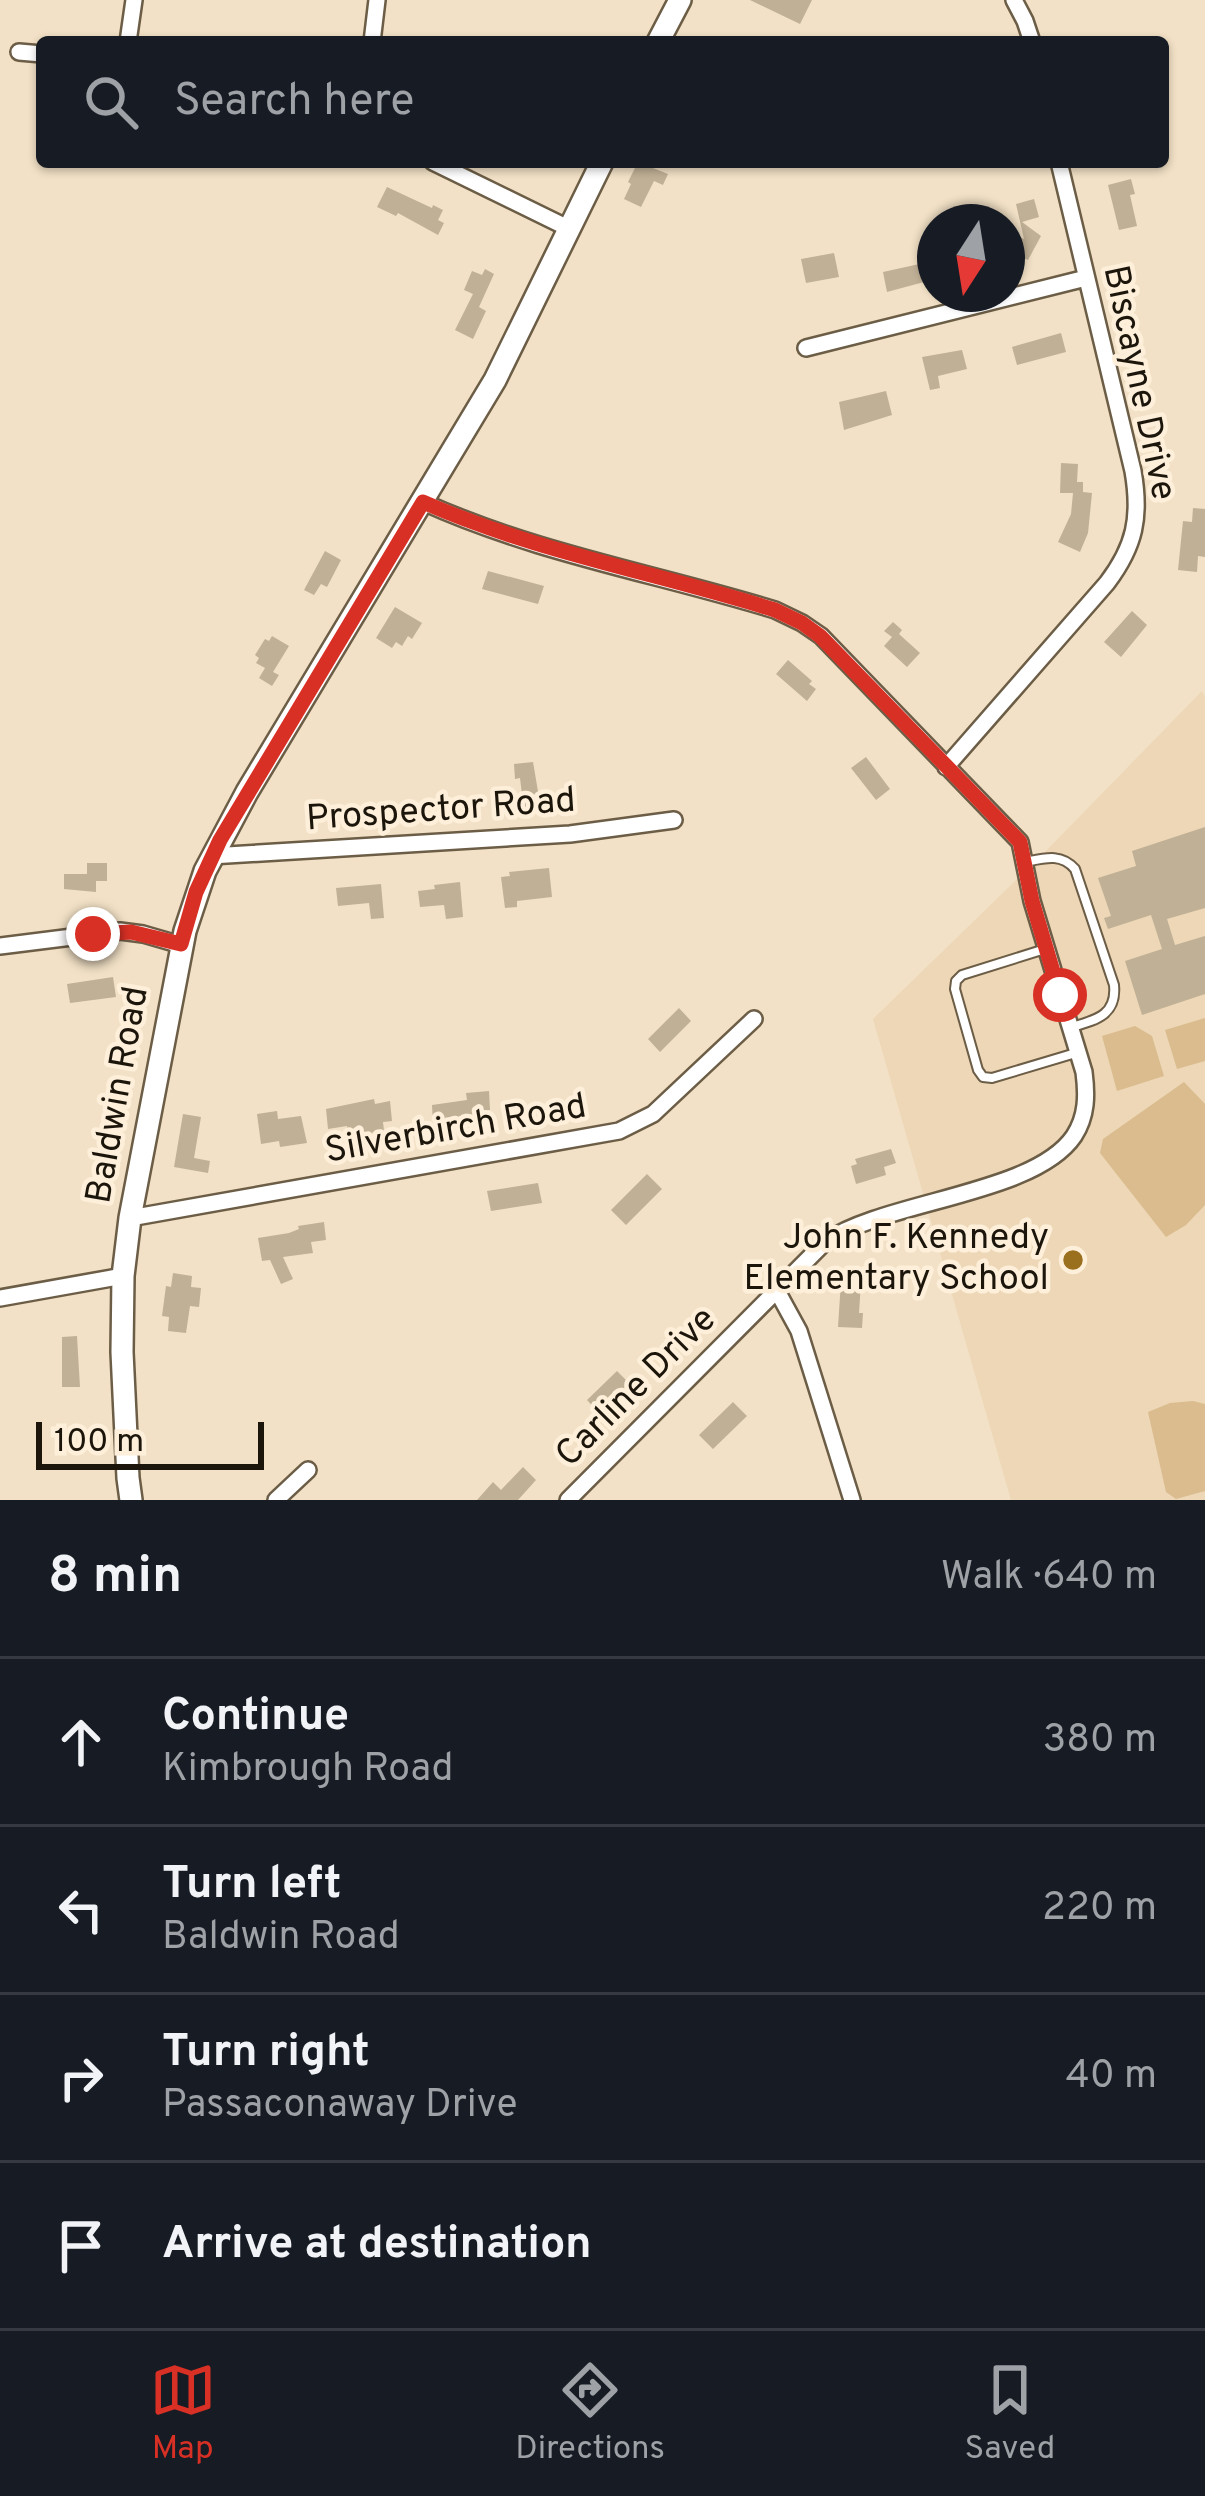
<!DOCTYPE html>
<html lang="en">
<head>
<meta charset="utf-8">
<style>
	:root { --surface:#171b24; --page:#242831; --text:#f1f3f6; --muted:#9ea1a6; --line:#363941; --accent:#d93025 }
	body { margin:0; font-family:Overpass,sans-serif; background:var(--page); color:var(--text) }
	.compass { position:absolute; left:917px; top:204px; width:108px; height:108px; border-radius:50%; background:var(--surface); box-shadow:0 3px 9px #0004; rotate:192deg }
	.scale { position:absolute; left:36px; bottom:30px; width:228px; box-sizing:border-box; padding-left:12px; border:6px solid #1b150b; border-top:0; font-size:33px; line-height:42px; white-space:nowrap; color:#1b150b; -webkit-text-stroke:9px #fdefd9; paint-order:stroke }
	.stop { position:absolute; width:36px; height:36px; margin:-27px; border:9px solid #d93025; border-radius:50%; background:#fff }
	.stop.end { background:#d93025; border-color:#fff; box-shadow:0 3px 12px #0008 }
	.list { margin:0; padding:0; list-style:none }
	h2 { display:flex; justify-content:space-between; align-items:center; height:156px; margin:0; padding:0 48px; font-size:51px }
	h2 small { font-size:39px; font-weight:400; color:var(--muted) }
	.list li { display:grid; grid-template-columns:78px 1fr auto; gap:36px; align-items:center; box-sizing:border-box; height:168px; padding:0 48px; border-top:3px solid var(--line) }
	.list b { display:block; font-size:45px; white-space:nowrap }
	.list p { margin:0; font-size:39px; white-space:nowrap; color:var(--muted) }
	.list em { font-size:39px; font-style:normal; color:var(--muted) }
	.icon { flex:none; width:66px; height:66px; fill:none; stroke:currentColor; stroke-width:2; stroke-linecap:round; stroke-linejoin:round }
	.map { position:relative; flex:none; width:1205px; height:1500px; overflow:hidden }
	.search { position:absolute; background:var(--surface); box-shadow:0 3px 9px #0004; left:36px; right:36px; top:36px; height:132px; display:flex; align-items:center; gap:30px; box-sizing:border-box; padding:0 42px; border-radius:12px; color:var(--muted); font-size:45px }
	.sheet { height:828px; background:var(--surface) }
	nav { display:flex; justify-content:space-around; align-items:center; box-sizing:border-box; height:168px; border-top:3px solid var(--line); background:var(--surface); font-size:33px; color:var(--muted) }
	nav a { display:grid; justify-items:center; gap:6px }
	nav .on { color:var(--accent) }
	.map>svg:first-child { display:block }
	.built { fill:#edd7b6 }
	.green { fill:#dabc8e }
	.building { fill:#c0b096 }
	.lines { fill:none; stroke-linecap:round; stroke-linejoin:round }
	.lane-casing { stroke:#6c5d46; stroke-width:12 }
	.street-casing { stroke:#6c5d46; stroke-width:20 }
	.secondary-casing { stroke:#6c5d46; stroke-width:26 }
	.lane { stroke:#fff; stroke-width:8 }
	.street { stroke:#fff; stroke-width:15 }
	.secondary { stroke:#fff; stroke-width:21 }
	.route { stroke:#d93025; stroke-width:15 }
	.poi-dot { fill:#9a6f1d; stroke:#fdefd9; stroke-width:4.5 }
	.labels { text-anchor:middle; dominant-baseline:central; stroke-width:9; stroke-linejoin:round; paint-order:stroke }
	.street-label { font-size:36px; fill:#1b150b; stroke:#fdefd9 }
	.poi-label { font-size:36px; fill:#1b150b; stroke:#fdefd9; text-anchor:end }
</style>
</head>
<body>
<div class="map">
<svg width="1205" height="1500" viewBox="0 0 1205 1500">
	<rect width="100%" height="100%" fill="#f2e1c6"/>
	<!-- built -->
	<path class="built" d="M1202 691 1205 697V1500H1011L873 1019 1044 853Z"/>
	<!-- green -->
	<path class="green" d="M1205 1018V1061L1177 1069 1165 1030Z
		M1135 1026 1152 1036 1164 1076 1117 1091 1102 1036Z
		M1184 1082 1205 1104V1205L1186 1225 1166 1237 1100 1153 1103 1139Z
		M1193 1401 1205 1404V1491L1176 1499 1166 1492 1148 1412 1170 1403Z"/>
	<!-- building -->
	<path class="building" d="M750 0H812L800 24Z
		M638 162 668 174 663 185 654 181 641 207 624 199 631 184 628 182Z
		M1131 179 1135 194 1130 195 1137 226 1119 230 1108 185Z
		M387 187 432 208 433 205 443 210 438 220 444 223 438 235 398 213 396 216 377 207Z
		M1034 199 1039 217 1022 222 1041 236 1028 260 1007 251V243L1012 233 1024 239 1016 204Z
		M834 253 839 277 806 283 801 259Z
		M933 261 935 279 887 292 883 272Z
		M485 269 494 274 479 307 486 311 473 339 455 330 473 294 464 290 472 271 482 275Z
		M1061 333 1066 352 1017 365 1012 347Z
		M962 350 967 369 938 376 940 388 930 390 922 357Z
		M886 391 892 415 844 430 839 402Z
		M1061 463 1078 464 1077 482H1083V492L1092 493 1088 533 1080 552 1058 542 1071 514 1073 493H1060Z
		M1193 508 1205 509V557L1198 556 1197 572 1178 570 1183 521 1192 522Z
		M325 551 341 560 327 587 321 584 314 595 304 590Z
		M488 571 544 586 538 604 482 589Z
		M395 607 422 623 412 639 408 636 402 646 396 642 392 648 376 638Z
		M1132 611 1147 625 1121 657 1104 642Z
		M893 622 902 630 899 634 920 653 907 667 884 646 892 637 884 631Z
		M272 636 289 646 273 672 279 675 272 686 259 678 265 668 256 663 259 658 255 655 265 639 269 641Z
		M788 660 812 681 809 684 816 689 807 701 776 674Z
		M866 757 890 789 876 800 851 768Z
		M533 762 541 809 524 811 520 778 515 779 514 764Z
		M1205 827V908L1167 919 1175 945 1205 936V994L1142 1015 1125 961 1162 949 1151 915 1108 929 1104 918 1111 916 1098 878 1136 866 1132 851Z
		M87 863H107V881H96V892L64 889V874H87Z
		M549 868 552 897 517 901V907L505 908 501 877 510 876 509 872Z
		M460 882 463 917 446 919 444 905 420 907 418 891 435 889 434 885Z
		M381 884 384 918 371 919 369 903 338 906 336 888Z
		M113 977 116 997 70 1003 67 984Z
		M679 1008 691 1021 660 1052 648 1039Z
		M489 1091 490 1110H480L481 1115 459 1116V1122L433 1124 432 1105 467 1100 466 1093Z
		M374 1099 375 1104 390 1101 392 1121 383 1122 384 1131 348 1136 347 1126 328 1129 326 1109Z
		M277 1111 278 1119 301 1116 307 1143 280 1147 279 1141 261 1144 257 1114Z
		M183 1114 201 1117 194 1158 210 1161 208 1173 174 1167Z
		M891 1149 896 1163 884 1167 886 1175 856 1184 851 1166 857 1164 855 1159Z
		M647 1174 662 1189 626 1225 611 1210Z
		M538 1183 542 1203 491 1211 487 1191Z
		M324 1222 326 1240 311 1242 313 1253 283 1257 293 1279 281 1284 270 1260 262 1261 258 1238 289 1233 299 1229 298 1226Z
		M173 1273 192 1276 191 1287 201 1288 199 1307 190 1306 186 1333 168 1331 169 1317 162 1316 166 1286 171 1287Z
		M841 1281 861 1282 859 1313H863L862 1328 838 1327Z
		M77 1336 80 1387H62V1337Z
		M617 1371 629 1383 600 1414 587 1400Z
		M733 1402 747 1416 713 1449 699 1435Z
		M523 1467 536 1480 518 1500H477L493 1482 501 1490Z"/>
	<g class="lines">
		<!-- lane casing -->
		<g class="lane-casing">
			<path id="lane" d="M1025 862C1045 858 1061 853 1075 869L1114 985C1117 1015 1096 1020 1072 1027
				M1045 949 962 975 956 981 955 989 978 1070 983 1077 992 1078 1079 1052"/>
		</g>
		<!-- street casing -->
		<g class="street-casing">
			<path id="street" d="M1014 0 1025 21 1032 42
				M128 42 134 0
				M372 42 377 0
				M19 52 42 54
				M433 162 570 229
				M806 348 1086 278
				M423 502C535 553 658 574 775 610L802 623 821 636 1020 842 1032 901 1084 1072C1087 1095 1087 1116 1074 1136 1034 1195 886 1200 825 1242L568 1500
				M946 767 1107 583C1135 546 1141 517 1133 471L1059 162
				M211 856 570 834 674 820
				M0 946 120 931 143 934 181 945
				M130 1218 619 1131 653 1114 754 1019
				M776 1289 799 1331 852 1500
				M0 1298 123 1276
				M276 1500 308 1470"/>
		</g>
		<!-- secondary casing -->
		<g class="secondary-casing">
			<path id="secondary" d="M658 42 680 0
				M131 1500 128 1478 122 1352 123 1276 130 1218 185 931 205 871 247 792 495 380 602 162"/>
		</g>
		<!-- lane -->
		<use href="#lane" class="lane"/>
		<!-- street -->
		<use href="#street" class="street"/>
		<!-- secondary -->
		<use href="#secondary" class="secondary"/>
	</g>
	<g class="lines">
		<!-- route -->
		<path class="route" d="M93 934 131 932 181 944 196 892 220 840 423 502C536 552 658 573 775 610L802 623 820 636 1020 842 1032 901 1060 995"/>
	</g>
	<!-- markers -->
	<circle class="poi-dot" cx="1073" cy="1260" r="12"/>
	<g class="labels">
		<!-- street labels -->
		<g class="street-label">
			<text transform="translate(1138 383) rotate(78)">Biscayne Drive</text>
			<text transform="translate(441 811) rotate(-4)">Prospector Road</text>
			<text transform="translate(119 1095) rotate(-80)">Baldwin Road</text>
			<text transform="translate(456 1130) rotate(-10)">Silverbirch Road</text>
			<text transform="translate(637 1388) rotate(-45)">Carline Drive</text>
		</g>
		<!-- poi labels -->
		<g class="poi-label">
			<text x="1049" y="1239">John F. Kennedy<tspan x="1049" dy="41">Elementary School</tspan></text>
		</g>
	</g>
</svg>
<svg class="compass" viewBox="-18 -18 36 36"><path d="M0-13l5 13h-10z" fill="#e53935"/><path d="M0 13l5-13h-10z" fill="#9ea1a6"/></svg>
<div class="scale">100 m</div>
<div class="stop" style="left:1060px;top:995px"></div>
<div class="stop end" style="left:93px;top:934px"></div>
<div class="search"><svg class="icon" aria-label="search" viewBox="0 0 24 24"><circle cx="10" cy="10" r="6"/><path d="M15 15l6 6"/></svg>Search here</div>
</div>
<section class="sheet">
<h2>8 min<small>Walk · 640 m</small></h2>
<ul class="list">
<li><svg class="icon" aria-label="ahead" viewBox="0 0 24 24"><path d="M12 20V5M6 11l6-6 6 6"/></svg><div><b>Continue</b><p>Kimbrough Road</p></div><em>380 m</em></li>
<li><svg class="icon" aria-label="left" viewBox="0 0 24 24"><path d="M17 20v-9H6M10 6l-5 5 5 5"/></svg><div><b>Turn left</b><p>Baldwin Road</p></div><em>220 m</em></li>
<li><svg class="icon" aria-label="right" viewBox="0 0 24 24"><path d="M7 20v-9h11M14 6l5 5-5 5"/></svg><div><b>Turn right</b><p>Passaconaway Drive</p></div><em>40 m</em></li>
<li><svg class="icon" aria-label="arrive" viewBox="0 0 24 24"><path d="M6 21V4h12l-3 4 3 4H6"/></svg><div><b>Arrive at destination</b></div></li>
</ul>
</section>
<nav>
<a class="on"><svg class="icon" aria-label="map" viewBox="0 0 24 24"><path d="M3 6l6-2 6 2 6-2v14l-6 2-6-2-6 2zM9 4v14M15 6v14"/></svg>Map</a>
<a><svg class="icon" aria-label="directions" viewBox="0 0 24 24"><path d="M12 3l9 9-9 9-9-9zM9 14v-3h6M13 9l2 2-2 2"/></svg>Directions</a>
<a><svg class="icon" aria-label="saved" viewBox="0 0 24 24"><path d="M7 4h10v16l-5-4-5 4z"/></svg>Saved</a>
</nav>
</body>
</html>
